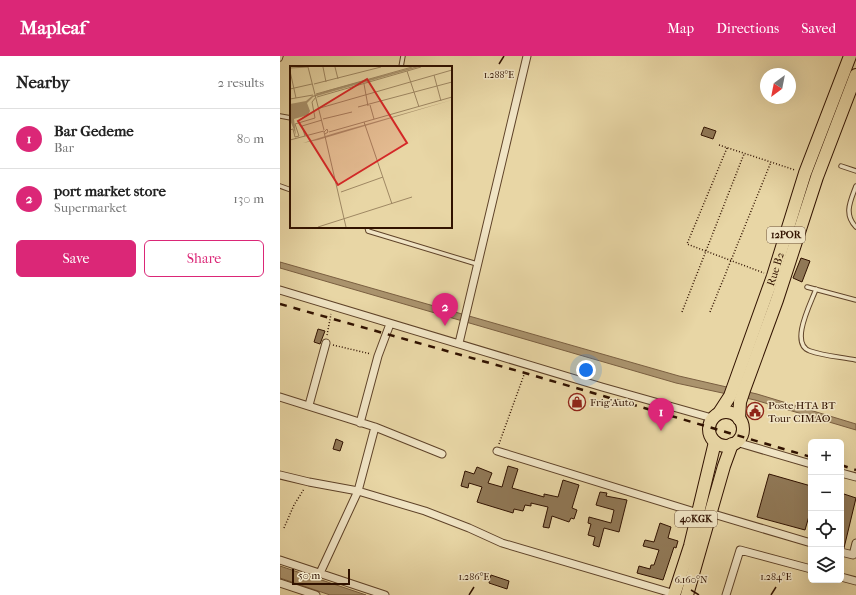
<!DOCTYPE html>
<html lang="en">
<head>
<meta charset="utf-8">
<style>
	:root { --surface:#fff; --page:#f6f6f6; --text:#222; --muted:#767676; --line:#e0e0e0; --accent:#db2777 }
	body { margin:0; font-family:"IM FELL French Canon",serif; background:var(--page); color:var(--text) }
	.controls { position:absolute; right:12px; bottom:12px; display:grid; overflow:hidden; border-radius:6px; box-shadow:0 4px 16px #0002 }
	.controls button { width:36px; height:36px; display:grid; place-items:center; padding:0; border:0; border-bottom:1px solid var(--line); background:var(--surface); color:var(--text); font:20px sans-serif }
	.compass { position:absolute; left:480px; top:12px; width:36px; height:36px; border-radius:50%; background:var(--surface); box-shadow:0 4px 16px #0002; rotate:212deg }
	.scale { position:absolute; left:12px; bottom:10px; width:58px; box-sizing:border-box; padding-left:4px; border:2px solid #311200; border-top:0; font-size:11px; line-height:14px; white-space:nowrap; color:#311200; -webkit-text-stroke:3px #f0e4c4; paint-order:stroke }
	.you { position:absolute; left:306px; top:314px; width:14px; height:14px; margin:-10px; border:3px solid #fff; border-radius:50%; background:#1a73e8; box-shadow:0 0 0 6px #1a73e833 }
	.badge { display:grid; place-items:center; width:26px; height:26px; border-radius:50%; background:var(--accent); color:#fff; font-size:13px; font-weight:700 }
	.pin { position:absolute; translate:-50% -33px; filter:drop-shadow(0 1px 2px #0008) }
	.pin::after { content:''; position:absolute; top:21px; width:14px; height:12px; background:inherit; clip-path:polygon(0 0,100% 0,50% 100%) }
	.list { margin:0; padding:0; list-style:none }
	h2 { display:flex; justify-content:space-between; align-items:center; height:52px; margin:0; padding:0 16px; font-size:17px }
	h2 small { font-size:13px; font-weight:400; color:var(--muted) }
	.list li { display:grid; grid-template-columns:26px 1fr auto; gap:12px; align-items:center; box-sizing:border-box; height:60px; padding:0 16px; border-top:1px solid var(--line) }
	.list b { display:block; font-size:15px; white-space:nowrap }
	.list p { margin:0; font-size:13px; white-space:nowrap; color:var(--muted) }
	.list em { font-size:13px; font-style:normal; color:var(--muted) }
	.actions { display:flex; gap:8px; padding:12px 16px }
	.actions a { flex:1; padding:9px 0; border:1px solid var(--accent); border-radius:6px; text-align:center; font-size:14px; color:var(--accent) }
	.actions .main { background:var(--accent); color:#fff }
	.icon { flex:none; width:22px; height:22px; fill:none; stroke:currentColor; stroke-width:2; stroke-linecap:round; stroke-linejoin:round }
	.map { position:relative; flex:none; width:576px; height:539px; overflow:hidden }
	header { display:flex; align-items:center; gap:24px; box-sizing:border-box; height:56px; padding:0 20px; background:var(--accent); color:#fff }
	header strong { font-size:19px }
	nav { display:flex; gap:22px; margin-inline-start:auto; font-size:14px }
	main { display:flex }
	aside { flex:1; background:var(--surface) }
	.map>svg:first-child { display:block }
	.water { fill:#aa936d; stroke:#7a5f41 }
	.building { fill:#907856; stroke:#311200 }
	.lines { fill:none; stroke-linecap:round; stroke-linejoin:round }
	.lane-casing { stroke:#5f4329; stroke-width:5.5 }
	.street-casing { stroke:#5f4329; stroke-width:9 }
	.primary-casing { stroke:#311200; stroke-width:14 }
	.path { stroke:#311200; stroke-width:1.5; stroke-dasharray:1 2; stroke-linecap:butt }
	.lane { stroke:#f0e4c4; stroke-width:3.5 }
	.street { stroke:#f0e4c4; stroke-width:7 }
	.primary { stroke:#e8d6a5; stroke-width:12 }
	.rail { stroke:#311200; stroke-width:2.5; stroke-dasharray:7 7; stroke-linecap:butt }
	.ticks { fill:none; stroke:#311200; stroke-width:1.5 }
	.labels { text-anchor:middle; dominant-baseline:central; stroke-width:3; stroke-linejoin:round; paint-order:stroke }
	.shield { fill:#f0e4c4; stroke:#6a513b; stroke-width:1 }
	.shield-label { font-size:10px; font-weight:bold; fill:#311200 }
	.street-label { font-size:11px; fill:#311200; stroke:#f0e4c4 }
	.poi-label { font-size:11px; fill:#311200; stroke:#f0e4c4; text-anchor:start }
	.inset-road { fill:none; stroke:#9f8863; stroke-width:1 }
	.view { fill:#d62828; fill-opacity:0.15; stroke:#d62828; stroke-width:2 }
	.inset-edge { fill:none; stroke:#311200; stroke-width:2 }
	.ticks-label { font-size:10px; text-anchor:middle; fill:#311200; stroke:#f0e4c4; stroke-width:3; stroke-linejoin:round; paint-order:stroke }
</style>
</head>
<body>
<header>
<strong>Mapleaf</strong>
<nav><a>Map</a><a>Directions</a><a>Saved</a></nav>
</header>
<main>
<aside>
<h2>Nearby<small>2 results</small></h2>
<ul class="list">
<li><span class="badge">1</span><div><b>Bar Gedeme</b><p>Bar</p></div><em>80 m</em></li>
<li><span class="badge">2</span><div><b>port market store</b><p>Supermarket</p></div><em>130 m</em></li>
</ul>
<div class="actions"><a class="main">Save</a><a>Share</a></div>
</aside>
<div class="map">
<svg width="576" height="539" viewBox="0 0 576 539">
	<rect width="100%" height="100%" fill="#e8d6a5"/>
	<filter id="stains"><feTurbulence type="fractalNoise" baseFrequency=".005" numOctaves="4"/><feColorMatrix values="0 0 0 0 .2 0 0 0 0 .09 0 0 0 0 .02 0 0 0 .5 -.17"/></filter>
	<radialGradient id="worn" r=".72"><stop offset=".6" stop-color="#630" stop-opacity="0"/><stop offset="1" stop-color="#630" stop-opacity=".3"/></radialGradient>
	<!-- water -->
	<path class="water" d="M0 206 399 320 477 338 576 368V374L475 344 396 327 0 212Z
		M0 510 86 539H50L0 522Z"/>
	<!-- building -->
	<path class="building" d="M424 71 436 75 433 83 421 79Z
		M521 202 530 205 522 226 513 222Z
		M38 273 45 275 40 288 34 286Z
		M56 383 63 386 60 395 53 393Z
		M228 410 238 413 232 432 264 441V438L278 441 283 424 299 429 292 452 297 454 294 463 291 462 289 466 272 460 269 472 263 471 268 451 251 447V450L245 449 243 455 234 453 233 457 197 446 202 431 189 427 188 432 181 430 185 415 194 418 197 411 212 417 208 427 222 431Z
		M489 418 531 430V453L525 474 477 461Z
		M320 436 327 437 326 440 347 444 339 476 324 472 319 491 313 489 315 481 308 479 311 468 308 467 309 461 331 467 334 454 316 449Z
		M561 437 576 442 564 492 561 491Z
		M380 467 391 471 388 482 398 485 396 492 394 491 383 524 357 517 359 510 370 513 371 509H374L379 494 363 490 365 484 374 486Z
		M211 519 229 525 227 533 209 527Z"/>
	<g class="lines">
		<!-- lane casing -->
		<g class="lane-casing">
			<path id="lane" d="M0 3 1 0
				M121 11 123 0
				M0 60 11 62
				M561 110 576 115
				M0 130 11 134
				M576 130C571 144 563 158 576 171
				M87 171 88 175 197 208
				M527 231 576 244
				M536 233C531 247 509 288 530 295 544 300 561 301 576 304"/>
		</g>
		<!-- street casing -->
		<g class="street-casing">
			<path id="street" d="M0 234 322 331 432 362
				M179 287 247 0
				M0 341 95 371 162 398
				M29 349 46 287
				M80 367 98 300 110 268
				M456 386 531 408
				M217 395 418 457
				M561 417 576 421
				M0 419 29 426 78 435 145 455 189 472 222 487 395 538
				M430 457 531 487
				M561 496 573 499 576 487
				M0 504 105 539
				M40 517 78 435 95 371
				M561 521 576 525
				M0 527 36 539
				M446 539 460 494 531 513"/>
		</g>
		<!-- primary casing -->
		<g class="primary-casing">
			<g id="primary">
				<circle cx="446" cy="373" r="17"/>
				<path id="s1" d="M439 357 450 340 493 220 525 117 570 0"/>
				<path d="M459 363 460 346 464 334 497 244 537 121 576 19"/>
				<path d="M394 539 410 490 435 386"/>
				<path d="M407 539 444 410 452 388"/>
			</g>
		</g>
		<!-- path -->
		<path class="path" d="M439 89 515 114
			M447 92 407 188 484 217
			M402 256 464 98
			M430 256 491 106
			M47 279 51 258
			M53 289 91 298
			M219 388 245 316
			M4 472 14 449 24 433"/>
		<!-- lane -->
		<use href="#lane" class="lane"/>
		<!-- street -->
		<use href="#street" class="street"/>
		<!-- primary -->
		<use href="#primary" class="primary"/>
		<!-- rail -->
		<path class="rail" d="M0 248 245 317 531 401
			M561 409 576 414"/>
	</g>
	<!-- ticks -->
	<path class="ticks" d="M219 8 224 0M411 534 419 539M189 539 194 531M491 539 496 531"/>
	<!-- icons -->
	<defs>
		<g id="shop-ring" transform="scale(0.9)"><circle r="9.5" fill="#f0e4c4" stroke="#8f2418" stroke-width="1.5"/><path d="M-5-2.5h2.3a2.7 3.5 0 0 1 5.4 0H5L5.5 6h-11ZM-1.5-2.5h3a1.5 2.3 0 0 0-3 0Z" fill="#8f2418"/></g>
		<g id="civic-ring" transform="scale(0.9)"><circle r="9.5" fill="#f0e4c4" stroke="#8f2418" stroke-width="1.5"/><path d="M-.6-6.5H3V-4.5H.6V-3L4-1V1h2V6H-6V1h2V-1L-.6-3ZM-1.2 2.5V6h2.4V2.5Z" fill="#8f2418"/></g>
	</defs>
	<g fill-rule="evenodd">
		<use href="#shop-ring" x="297" y="346"/>
		<use href="#civic-ring" x="475" y="355"/>
	</g>
	<g class="labels">
		<!-- shield labels -->
		<g class="shield">
			<rect x="487" y="171" width="38" height="16" rx="3"/>
			<rect x="395" y="455" width="42" height="16" rx="3"/>
		</g>
		<g class="shield-label">
			<text x="506" y="179">12POR</text>
			<text x="416" y="463">40KGK</text>
		</g>
		<!-- street labels -->
		<g class="street-label">
			<text stroke="none"><textPath href="#s1" startOffset="155">Rue B2</textPath></text>
		</g>
		<!-- poi labels -->
		<g class="poi-label">
			<text x="310" y="346">Frig'Auto</text>
			<text x="488" y="349">Poste HTA BT<tspan x="488" dy="13">Tour CIMAO</tspan></text>
		</g>
	</g>
	<!-- overview -->
	<g transform="translate(10 10)">
		<rect width="162" height="162" fill="#e8d6a5"/>
		<path d="M124 1H129L23 31 17 37 20 45 18 49 4 53 6 69 0 54V38L16 35 22 30 39 24ZM162 34 28 74 13 77 45 67Z" fill="#aa936d"/>
		<path class="inset-road" d="M18 1 34 64M33 1 36 16M45 1 48 13M0 2 18 1M0 5 6 32M117 5 129 41M144 9 151 35M24 18 91 1M74 18 78 40M0 23 22 18M26 28 122 1M27 31 131 1M0 33 23 29M80 39 84 53M68 41 162 16M30 42 162 4M33 53 62 46M74 56 102 138M0 64 3 63 5 71 9 70 5 58 25 52 22 36 26 31M39 66 162 31M35 68 38 66 37 63 34 66 56 161M15 70 12 60 32 54M0 74 34 65M51 126 93 111M28 161 122 131"/>
		<path class="view" d="M77 13 117 77 48 119 8 55Z"/>
		<rect width="162" height="162" class="inset-edge"/>
	</g>
	<g class="ticks-label">
		<text x="219" y="22">1.288°E</text>
		<text x="194" y="524">1.286°E</text>
		<text x="496" y="524">1.284°E</text>
		<text x="411" y="527">6.160°N</text>
	</g>
	<rect width="100%" height="100%" filter="url(#stains)"/>
	<rect width="100%" height="100%" fill="url(#worn)"/>
</svg>
<div class="controls">
<button>+</button>
<button>−</button>
<button><svg class="icon" aria-label="locate" viewBox="0 0 24 24"><circle cx="12" cy="12" r="6"/><path d="M12 2v4M12 18v4M2 12h4M18 12h4"/></svg></button>
<button><svg class="icon" aria-label="layers" viewBox="0 0 24 24"><path d="M12 4l9 5-9 5-9-5zM3 14l9 5 9-5"/></svg></button>
</div>
<svg class="compass" viewBox="-18 -18 36 36"><path d="M0-13l5 13h-10z" fill="#e53935"/><path d="M0 13l5-13h-10z" fill="#767676"/></svg>
<div class="scale">50 m</div>
<div class="you"></div>
<div class="pin badge" style="left:381px;top:375px">1</div>
<div class="pin badge" style="left:165px;top:270px">2</div>
</div>
</main>
</body>
</html>
